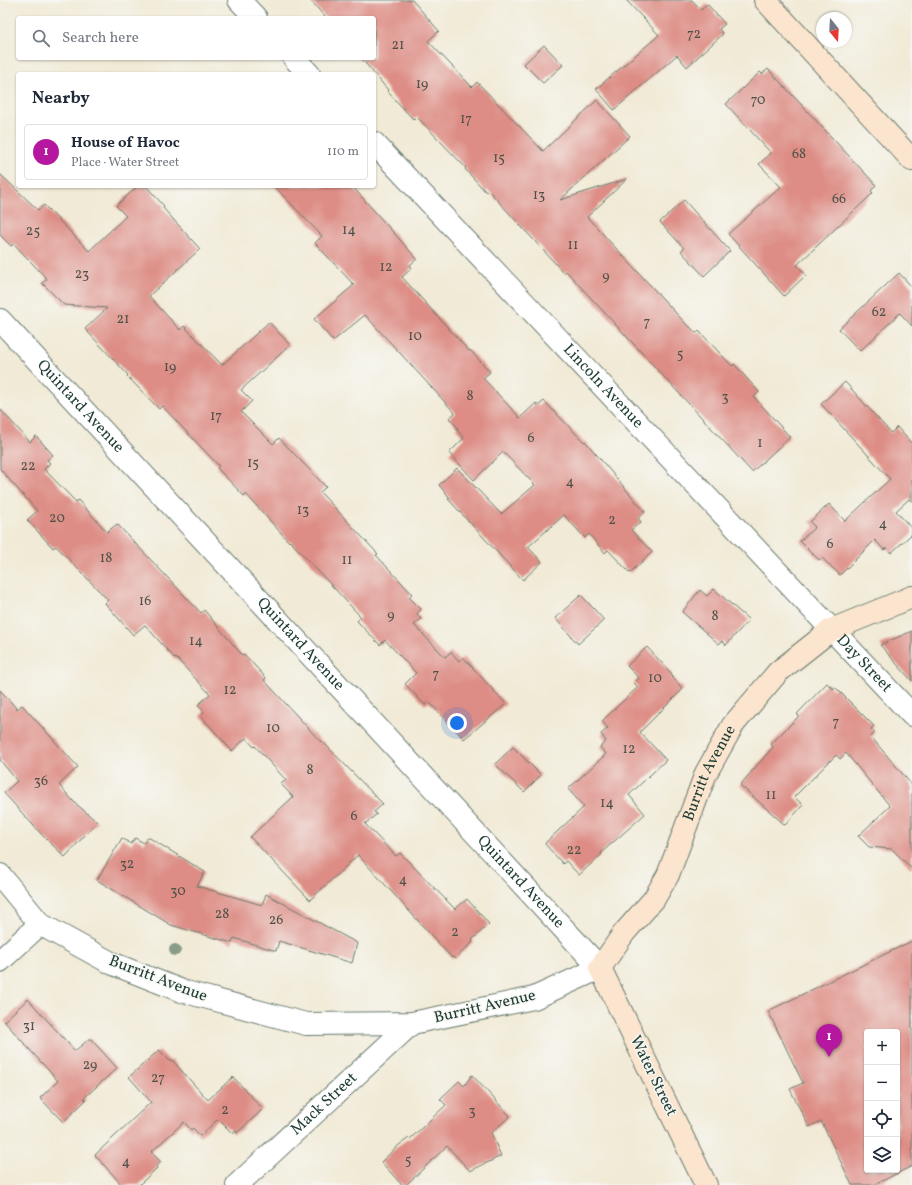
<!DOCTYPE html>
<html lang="en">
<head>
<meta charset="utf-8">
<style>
	:root { --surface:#fff; --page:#f6f6f7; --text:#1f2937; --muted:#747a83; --line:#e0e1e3; --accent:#b5179e }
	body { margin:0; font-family:Vollkorn,serif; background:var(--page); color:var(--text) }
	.controls { position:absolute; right:12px; bottom:12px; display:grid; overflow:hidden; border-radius:4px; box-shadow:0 1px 3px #0004 }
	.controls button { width:36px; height:36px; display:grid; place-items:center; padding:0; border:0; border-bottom:1px solid var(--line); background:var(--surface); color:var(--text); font:20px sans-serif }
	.compass { position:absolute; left:816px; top:12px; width:36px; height:36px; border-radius:50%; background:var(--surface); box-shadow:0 1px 3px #0004; rotate:162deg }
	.you { position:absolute; left:457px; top:723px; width:14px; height:14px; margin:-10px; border:3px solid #fff; border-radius:50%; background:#1a73e8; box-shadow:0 0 0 6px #1a73e833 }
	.badge { display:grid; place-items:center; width:26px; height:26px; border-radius:50%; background:var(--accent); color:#fff; font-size:13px; font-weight:700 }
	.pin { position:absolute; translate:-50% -33px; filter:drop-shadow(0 1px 2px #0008) }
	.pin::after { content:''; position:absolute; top:21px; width:14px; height:12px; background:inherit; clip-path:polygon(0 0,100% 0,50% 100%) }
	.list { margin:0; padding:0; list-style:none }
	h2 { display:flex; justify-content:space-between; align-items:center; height:52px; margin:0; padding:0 16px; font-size:17px }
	h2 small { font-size:13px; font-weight:400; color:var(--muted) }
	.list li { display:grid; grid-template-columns:26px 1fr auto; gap:12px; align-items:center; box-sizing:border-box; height:56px; margin:0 8px 8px; padding:0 8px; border:1px solid var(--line); border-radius:4px }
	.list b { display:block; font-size:15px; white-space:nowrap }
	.list p { margin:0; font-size:13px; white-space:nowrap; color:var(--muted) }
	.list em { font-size:13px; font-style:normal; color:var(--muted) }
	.icon { flex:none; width:22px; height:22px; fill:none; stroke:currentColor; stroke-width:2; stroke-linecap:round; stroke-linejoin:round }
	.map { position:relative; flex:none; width:912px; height:1185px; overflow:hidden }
	.search { position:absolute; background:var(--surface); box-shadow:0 1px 3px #0004; left:16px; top:16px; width:360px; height:44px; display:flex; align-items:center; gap:10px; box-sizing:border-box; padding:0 14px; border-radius:4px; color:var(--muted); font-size:15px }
	.panel { position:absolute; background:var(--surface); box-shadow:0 1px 3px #0004; left:16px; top:72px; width:360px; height:116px; border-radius:4px }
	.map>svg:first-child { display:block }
	.building { fill:#dd8d85; fill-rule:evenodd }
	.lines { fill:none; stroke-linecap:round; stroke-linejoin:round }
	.street-casing { stroke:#687a6d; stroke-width:24 }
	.secondary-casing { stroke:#687a6d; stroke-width:24 }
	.street { stroke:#fff; stroke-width:22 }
	.secondary { stroke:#fce5cf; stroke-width:22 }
	.tree { fill:#889c88 }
	.labels { text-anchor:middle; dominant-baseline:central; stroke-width:3; stroke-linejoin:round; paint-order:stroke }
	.number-label { font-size:14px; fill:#4e5148 }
	.street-label { font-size:16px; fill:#1f3d34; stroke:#f6f6f2 }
</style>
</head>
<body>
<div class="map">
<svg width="912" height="1185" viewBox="0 0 912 1185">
	<rect width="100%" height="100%" fill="#f6f6f2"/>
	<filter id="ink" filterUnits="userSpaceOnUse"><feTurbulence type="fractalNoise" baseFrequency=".025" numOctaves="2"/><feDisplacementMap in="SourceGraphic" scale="8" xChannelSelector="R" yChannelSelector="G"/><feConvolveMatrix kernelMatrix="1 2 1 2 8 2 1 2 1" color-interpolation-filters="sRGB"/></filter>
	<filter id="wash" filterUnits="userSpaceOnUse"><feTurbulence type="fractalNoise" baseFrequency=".012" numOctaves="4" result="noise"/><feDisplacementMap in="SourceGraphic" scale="16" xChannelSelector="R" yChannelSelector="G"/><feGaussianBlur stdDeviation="0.9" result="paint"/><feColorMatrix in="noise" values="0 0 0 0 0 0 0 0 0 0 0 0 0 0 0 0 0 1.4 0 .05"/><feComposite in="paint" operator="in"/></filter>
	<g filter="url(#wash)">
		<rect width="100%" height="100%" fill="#f1ead6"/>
		<g id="blocks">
			<!-- building -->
			<path class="building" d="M310 0H412L439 31 428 41 472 87 477 82 543 151 597 100 630 136 560 200 627 179 587 217 687 325H688L696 333 699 331 732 366 734 364 759 392 754 397 790 437 752 472 566 271 564 273 488 190 486 192 465 169 466 168 417 117 414 120 387 91 388 90 361 58H374V18H326Z
				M626 0H692L701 10 707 4 725 24 719 29 723 34 687 67 677 55 614 110 596 89 659 35Z
				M544 45 563 65 543 83 524 64Z
				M768 69 876 185 871 191 873 193 797 265 806 275 784 296 728 234 781 187 759 164 771 153 726 104 760 72 762 74Z
				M0 174 38 210 44 205 89 251 126 216 116 206 138 186H146L164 206 163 208 200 249 149 296 180 330 184 326 222 365 269 322 290 345 241 390 252 401 241 412 273 444 279 438 326 487 320 492 378 554 376 555 412 594 409 597 421 609 417 614 421 619 414 625 445 657 451 652 459 661 463 657 506 704 464 739 429 702 425 705 405 684 416 673 385 640 380 645 357 621 361 617 290 541 289 542 246 494 244 496 217 468 219 466 162 406 159 409 127 376 128 375 85 329 107 308 64 305 42 283 47 279 14 244 11 246 0 235Z
				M274 186H352L417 259 410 265 412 268 402 277 469 351 470 350 490 372 483 378 520 418 536 403 538 406 544 401 584 442 585 441 645 512 638 518 641 522 631 530 652 552 630 573 608 550 605 553 589 534 585 538 564 515 528 547 542 562 523 580 448 499 450 498 439 485 457 468 501 514 535 485 503 452 474 480 449 453 464 438 456 429 458 428 449 418 455 413 365 315 333 341 314 319 354 285 315 243 322 236Z
				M684 200 730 251 704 276 681 251 684 248 660 222Z
				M899 273 912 287V326L900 313 860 351 839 329Z
				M845 382 891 433 897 427 912 444V502L909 499 896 511 912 529V534L891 553 886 548 884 550 875 540 840 575 822 558 819 560 800 541 815 527 810 522 829 504 845 521 890 479 821 404Z
				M0 409 30 442 36 436 53 455 47 460 50 463 44 469 76 502 78 500 107 532 117 524 201 613 204 610 242 655 244 654 266 678 264 680 321 742 322 741 383 804 374 812 377 814 365 824 396 856 400 853 455 909 467 899 489 924 472 940 473 942 455 959 453 957 452 958 358 855 310 900 250 837 293 797 281 784 286 780 255 746 254 747 246 738 232 751 201 716 204 712 198 705 210 694 176 658 175 659 145 625 133 635 105 603 108 600 56 546 53 548 27 520 37 511 0 469Z
				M714 589 749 620 726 645 722 641 719 644 682 612 700 590 707 596Z
				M581 595 604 620 578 644 555 618Z
				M912 631V681L880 645Z
				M647 647 672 674 671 676 683 689 640 732 666 760 629 795 645 814 601 853 602 854 579 875 566 861 563 864 545 844 546 842 584 807 568 789 606 754 600 747 606 741 601 734 608 728 602 721 638 687 634 683 639 678 627 666Z
				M827 683 833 689 835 687 874 726 871 729 875 732 871 737 912 785V869L892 849 869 847 858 836 890 806 846 753 840 759 836 755 794 797 803 805 785 825 740 785 773 747 771 744 799 716 797 714Z
				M0 690 17 709 22 705 78 767 59 785 74 802 97 822 65 857 43 836 4 793 17 781 0 760Z
				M513 747 541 775 524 792 495 764Z
				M148 837 205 872 197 886 262 905 266 894 357 943 352 963 279 941 276 951 234 938 232 943 171 925 97 880 122 838 131 844 135 838 144 843Z
				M912 941V1166L874 1185H852L821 1121 809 1127 790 1089 803 1083 768 1011ZM867 1032H897V1170H867Z
				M28 999 75 1051 90 1038 117 1068 84 1098 86 1100 63 1122 40 1098 58 1081 4 1021Z
				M159 1050 170 1061 172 1060 208 1100 233 1077 263 1109 237 1133 236 1131 233 1134 218 1119 200 1136 193 1128 191 1130 184 1122 151 1152 161 1162 156 1166 157 1168 139 1185H122L95 1155 151 1102 129 1077Z
				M472 1075 510 1116 491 1133 501 1156 470 1171 447 1146 406 1185H402L381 1162 399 1145 409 1138 410 1139 446 1105 440 1099 459 1081 464 1086Z"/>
		</g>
	</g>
	<g filter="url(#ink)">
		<use href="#blocks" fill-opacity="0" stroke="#687a6d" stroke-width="1"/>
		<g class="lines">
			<!-- street casing -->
			<g class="street-casing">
				<g id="street">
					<path d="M239 0 256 18"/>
					<path d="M294 58 309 74"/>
					<path id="s1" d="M374 143 912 715"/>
					<path id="s2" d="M0 320 600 968 534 998 412 1023 306 1024 182 991 111 963 40 924 0 875"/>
					<path d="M0 961 40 924"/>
					<path id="s3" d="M237 1185 412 1023"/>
				</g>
			</g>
			<!-- secondary casing -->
			<g class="secondary-casing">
				<g id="secondary">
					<path d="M765 0 912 160"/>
					<path id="s4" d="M706 1185 600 968 624 933 654 899 668 875 706 773 733 725 778 672 831 630 912 597"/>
				</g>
			</g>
			<!-- street -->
			<use href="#street" class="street"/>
			<!-- secondary -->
			<use href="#secondary" class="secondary"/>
		</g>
		<!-- trees -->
		<circle class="tree" cx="175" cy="950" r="6"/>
	</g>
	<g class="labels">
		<!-- number labels -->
		<g class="number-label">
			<text x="694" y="34">72</text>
			<text x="398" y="45">21</text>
			<text x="422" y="84">19</text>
			<text x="758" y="100">70</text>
			<text x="466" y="119">17</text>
			<text x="799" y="154">68</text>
			<text x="499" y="158">15</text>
			<text x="539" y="195">13</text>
			<text x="839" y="199">66</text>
			<text x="349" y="230">14</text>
			<text x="33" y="231">25</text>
			<text x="573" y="245">11</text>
			<text x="386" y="267">12</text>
			<text x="82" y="274">23</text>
			<text x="606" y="276">9</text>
			<text x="879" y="312">62</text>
			<text x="123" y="319">21</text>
			<text x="647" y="322">7</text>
			<text x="415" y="336">10</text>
			<text x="680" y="354">5</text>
			<text x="170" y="367">19</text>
			<text x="470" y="396">8</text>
			<text x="725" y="397">3</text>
			<text x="216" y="416">17</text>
			<text x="531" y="438">6</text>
			<text x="760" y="443">1</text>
			<text x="253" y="463">15</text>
			<text x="28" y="466">22</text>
			<text x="570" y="482">4</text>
			<text x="303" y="510">13</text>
			<text x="57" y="518">20</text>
			<text x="612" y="520">2</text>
			<text x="883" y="524">4</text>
			<text x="830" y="544">6</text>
			<text x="106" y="558">18</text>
			<text x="347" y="560">11</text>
			<text x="145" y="601">16</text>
			<text x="391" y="615">9</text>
			<text x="715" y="616">8</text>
			<text x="196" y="641">14</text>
			<text x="436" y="674">7</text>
			<text x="655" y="678">10</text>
			<text x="230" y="690">12</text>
			<text x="836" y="722">7</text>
			<text x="273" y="728">10</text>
			<text x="629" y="749">12</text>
			<text x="310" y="770">8</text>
			<text x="41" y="781">36</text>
			<text x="771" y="795">11</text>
			<text x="607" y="803">14</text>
			<text x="354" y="816">6</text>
			<text x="574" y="850">22</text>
			<text x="127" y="864">32</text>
			<text x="403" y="880">4</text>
			<text x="178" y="891">30</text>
			<text x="222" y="914">28</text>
			<text x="276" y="920">26</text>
			<text x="455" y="932">2</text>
			<text x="29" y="1026">31</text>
			<text x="90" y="1065">29</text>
			<text x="158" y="1078">27</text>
			<text x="225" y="1110">2</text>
			<text x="472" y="1111">3</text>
			<text x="408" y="1160">5</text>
			<text x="126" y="1162">4</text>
		</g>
		<!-- street labels -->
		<g class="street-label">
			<text stroke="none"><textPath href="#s1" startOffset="334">Lincoln Avenue</textPath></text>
			<text stroke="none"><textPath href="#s2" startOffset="118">Quintard Avenue</textPath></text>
			<text stroke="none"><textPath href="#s2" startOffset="442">Quintard Avenue</textPath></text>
			<text stroke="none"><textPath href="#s1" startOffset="715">Day Street</textPath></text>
			<text stroke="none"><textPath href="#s4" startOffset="467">Burritt Avenue</textPath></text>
			<text stroke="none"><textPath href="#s2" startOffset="766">Quintard Avenue</textPath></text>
			<text transform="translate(158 979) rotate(21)">Burritt Avenue</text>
			<text transform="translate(485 1007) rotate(-13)">Burritt Avenue</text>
			<text transform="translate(653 1076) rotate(64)">Water Street</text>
			<text stroke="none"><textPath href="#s3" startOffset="119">Mack Street</textPath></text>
		</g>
	</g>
</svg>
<div class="controls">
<button>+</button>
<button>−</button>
<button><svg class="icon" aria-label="locate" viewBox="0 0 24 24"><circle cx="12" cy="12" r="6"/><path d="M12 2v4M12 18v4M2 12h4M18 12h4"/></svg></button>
<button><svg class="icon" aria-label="layers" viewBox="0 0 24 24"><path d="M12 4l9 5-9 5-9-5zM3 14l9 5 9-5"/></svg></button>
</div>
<svg class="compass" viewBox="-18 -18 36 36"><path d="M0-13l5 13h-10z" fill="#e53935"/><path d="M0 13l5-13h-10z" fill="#747a83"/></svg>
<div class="you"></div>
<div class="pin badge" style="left:829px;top:1057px">1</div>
<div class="search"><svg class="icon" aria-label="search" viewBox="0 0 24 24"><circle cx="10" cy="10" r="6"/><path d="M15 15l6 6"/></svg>Search here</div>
<section class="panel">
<h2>Nearby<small></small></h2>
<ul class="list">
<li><span class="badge">1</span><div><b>House of Havoc</b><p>Place · Water Street</p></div><em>110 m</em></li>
</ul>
</section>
</div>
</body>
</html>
